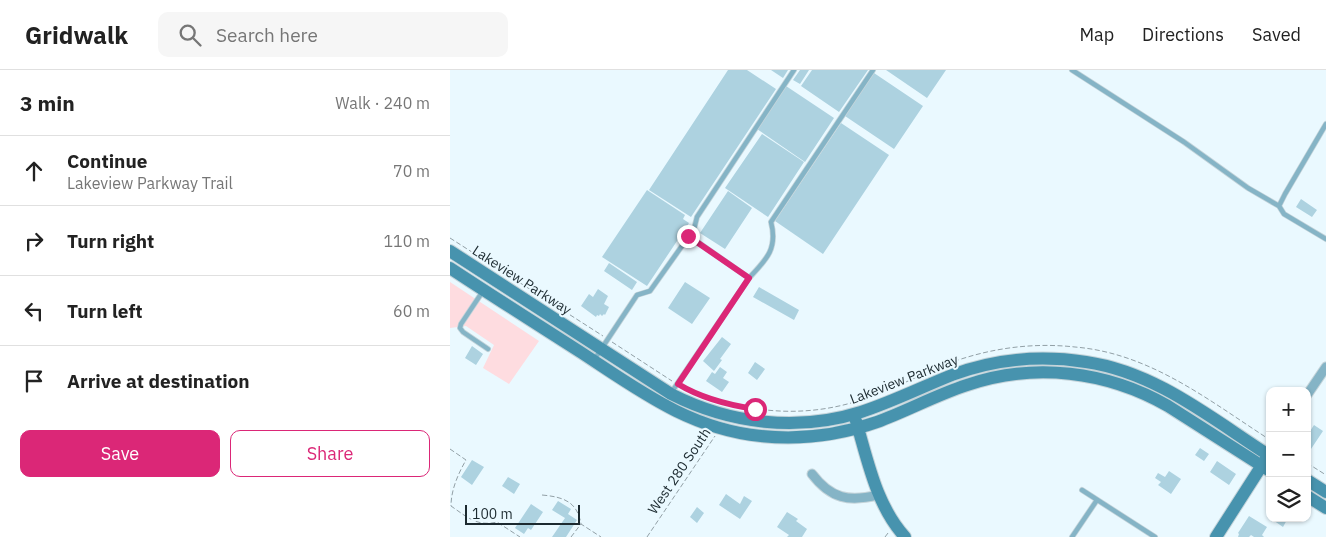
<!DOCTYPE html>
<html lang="en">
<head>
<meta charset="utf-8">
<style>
	:root { --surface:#fff; --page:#f6f6f6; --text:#222; --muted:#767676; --line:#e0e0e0; --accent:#db2777 }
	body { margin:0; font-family:"IBM Plex Sans",sans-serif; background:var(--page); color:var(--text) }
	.controls { position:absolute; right:15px; bottom:15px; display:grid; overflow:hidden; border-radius:10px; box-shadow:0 1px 4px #0004 }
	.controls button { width:45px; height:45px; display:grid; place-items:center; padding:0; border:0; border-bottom:1px solid var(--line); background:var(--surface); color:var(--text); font:25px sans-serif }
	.scale { position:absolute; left:15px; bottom:12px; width:115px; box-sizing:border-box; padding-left:5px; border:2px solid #1c2a30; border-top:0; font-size:14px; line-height:18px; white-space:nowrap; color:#1c2a30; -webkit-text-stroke:4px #eaf9ff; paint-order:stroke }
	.stop { position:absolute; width:15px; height:15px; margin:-11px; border:4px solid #db2777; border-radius:50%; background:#fff }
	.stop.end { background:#db2777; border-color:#fff; box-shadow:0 1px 5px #0008 }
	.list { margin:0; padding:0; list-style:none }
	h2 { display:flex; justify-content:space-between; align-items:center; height:65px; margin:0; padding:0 20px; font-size:21px }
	h2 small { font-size:16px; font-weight:400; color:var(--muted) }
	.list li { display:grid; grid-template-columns:32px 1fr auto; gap:15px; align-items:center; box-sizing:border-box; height:70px; padding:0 20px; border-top:1px solid var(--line) }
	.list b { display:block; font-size:19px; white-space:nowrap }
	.list p { margin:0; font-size:16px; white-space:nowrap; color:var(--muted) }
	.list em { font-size:16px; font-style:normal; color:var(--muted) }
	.actions { display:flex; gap:10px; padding:15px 20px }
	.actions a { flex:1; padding:11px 0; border:1px solid var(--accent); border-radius:10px; text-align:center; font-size:18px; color:var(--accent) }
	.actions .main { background:var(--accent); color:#fff }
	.icon { flex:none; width:28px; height:28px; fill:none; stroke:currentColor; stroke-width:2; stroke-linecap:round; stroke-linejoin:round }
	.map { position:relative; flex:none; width:876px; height:467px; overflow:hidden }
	header { display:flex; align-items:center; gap:30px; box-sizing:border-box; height:70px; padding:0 25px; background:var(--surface); border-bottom:1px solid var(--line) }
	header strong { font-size:24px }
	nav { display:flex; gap:28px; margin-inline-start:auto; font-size:18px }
	.search { width:350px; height:45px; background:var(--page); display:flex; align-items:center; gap:12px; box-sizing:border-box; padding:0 18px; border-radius:10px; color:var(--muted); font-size:19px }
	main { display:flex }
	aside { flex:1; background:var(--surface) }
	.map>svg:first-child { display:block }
	.green { fill:#fedce0 }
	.building { fill:#add2e0 }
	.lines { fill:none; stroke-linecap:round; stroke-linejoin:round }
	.lane-casing { stroke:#c5d4da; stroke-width:6 }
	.street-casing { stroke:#c5d4da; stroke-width:11 }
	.secondary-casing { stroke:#c5d4da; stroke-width:14 }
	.path { stroke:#92a0a6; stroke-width:1; stroke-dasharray:5 2.5; stroke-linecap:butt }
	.lane { stroke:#85b4c6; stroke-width:4.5 }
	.street { stroke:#85b4c6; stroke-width:9 }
	.secondary { stroke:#4793ae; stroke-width:12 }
	.route { stroke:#db2777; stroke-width:6 }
	.labels { text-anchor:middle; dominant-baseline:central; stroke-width:4; stroke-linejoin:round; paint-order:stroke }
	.street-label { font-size:14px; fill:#1c2a30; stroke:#eaf9ff }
</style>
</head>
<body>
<header>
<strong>Gridwalk</strong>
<div class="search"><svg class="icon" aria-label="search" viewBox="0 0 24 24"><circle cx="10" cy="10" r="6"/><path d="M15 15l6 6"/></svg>Search here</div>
<nav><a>Map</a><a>Directions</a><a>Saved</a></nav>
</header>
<main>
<aside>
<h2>3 min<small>Walk · 240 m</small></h2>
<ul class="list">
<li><svg class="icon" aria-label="ahead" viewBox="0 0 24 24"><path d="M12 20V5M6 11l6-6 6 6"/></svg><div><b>Continue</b><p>Lakeview Parkway Trail</p></div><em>70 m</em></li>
<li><svg class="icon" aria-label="right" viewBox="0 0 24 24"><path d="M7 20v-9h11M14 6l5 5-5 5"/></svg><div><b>Turn right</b></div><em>110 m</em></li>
<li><svg class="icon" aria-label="left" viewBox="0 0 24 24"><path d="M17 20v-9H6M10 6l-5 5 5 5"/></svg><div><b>Turn left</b></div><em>60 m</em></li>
<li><svg class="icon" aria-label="arrive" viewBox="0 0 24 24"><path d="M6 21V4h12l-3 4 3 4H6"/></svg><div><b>Arrive at destination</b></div></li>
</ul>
<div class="actions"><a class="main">Save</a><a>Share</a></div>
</aside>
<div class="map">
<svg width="876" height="467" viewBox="0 0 876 467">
	<rect width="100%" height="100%" fill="#eaf9ff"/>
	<!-- green -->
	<path class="green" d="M0 212 89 271 59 314 33 298 44 275 16 256 0 258Z"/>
	<!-- building -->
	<path class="building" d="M278 0H297L326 19 241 147 199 120Z
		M321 0H338L333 8Z
		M350 0H359L350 14 343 10Z
		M362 0H418L389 42 351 16Z
		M436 0H496L477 28Z
		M424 3 473 36 444 79 395 46Z
		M336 16 384 48 355 92 307 59Z
		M391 53 439 85 373 184 325 151Z
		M312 64 354 92 318 147 275 118Z
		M197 120 235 145 233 149 239 153 197 216 152 187Z
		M278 121 302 138 275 179 250 163Z
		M851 129 867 140 862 147 846 137Z
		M159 193 187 212 182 220 154 201Z
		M235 212 260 228 242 254 218 238Z
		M309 217 349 240 344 250 303 227Z
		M148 219 158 226 154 234 159 237 155 245 154 244 152 246 150 244 149 246 147 245 146 247 131 236 139 224 143 227Z
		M272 267 281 274 270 289 272 290 264 301 253 291Z
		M22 276 33 284 26 295 15 288Z
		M305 292 315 299 307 310 298 303Z
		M270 297 277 302 273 308 279 312 272 322 256 311 262 302 265 304Z
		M864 355 873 361 861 379 857 377V366Z
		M750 378 759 384 754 391 745 385Z
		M22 390 34 397 22 415 11 407Z
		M767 391 786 404 779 415 760 402Z
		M719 401 731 409 721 424 708 415 711 412 705 408 708 403 715 407Z
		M58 407 70 414 64 424 52 416Z
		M276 424 290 434 294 426 302 431 290 449 269 435Z
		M108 431 121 439 118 444 127 450 116 467H102L115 448 102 440Z
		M81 434 93 442 81 460 78 458 74 464 65 458Z
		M247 437 254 443 247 453 240 447Z
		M337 442 348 449 346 451 357 459 352 467H337L339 465 327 457Z
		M799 446 817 457 812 465 814 467H804L801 465 799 467H788L789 464 788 463Z
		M820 448H838L833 457Z"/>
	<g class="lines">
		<!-- lane casing -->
		<g class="lane-casing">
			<path id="lane" d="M622 0 734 72 798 118 829 136
				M876 54 835 124 829 136 834 144 876 169
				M239 166 299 208
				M33 221 11 254 10 258 13 262 38 279
				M144 290 187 225 200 221 244 159 247 147 344 0
				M221 323 299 208C316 190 328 179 321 152L423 0
				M632 420 705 467
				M622 467 647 430"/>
		</g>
		<!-- street casing -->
		<g class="street-casing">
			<path id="street" d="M857 325 876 297
				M362 404C381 429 399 432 428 425"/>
		</g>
		<!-- secondary casing -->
		<g class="secondary-casing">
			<path id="secondary" d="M0 181 221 324C280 354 348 362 411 342 442 332 472 317 502 305 545 289 591 285 636 292 706 302 762 349 820 386
				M0 198C44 227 88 255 132 283 190 321 240 359 311 366 350 370 390 365 427 352 457 341 486 325 517 315 584 292 657 301 718 336L820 401
				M406 351C418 391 426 435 455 467
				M857 410 876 422
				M857 426 876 438
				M766 467 816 389"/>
		</g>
		<!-- path -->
		<path class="path" d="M0 168 153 266
			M162 272 222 311
			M232 316C285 341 344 349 401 333 433 325 462 308 492 296 534 279 580 272 625 277 697 283 753 326 811 364L820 370
			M0 379 16 390C8 404 1 420 1 436 17 447 27 457 47 452L70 467
			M857 393 876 405
			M92 425C113 427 127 431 131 454L151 467
			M121 467 131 454
			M197 467 265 366
			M435 467 438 463"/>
		<!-- lane -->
		<use href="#lane" class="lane"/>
		<!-- street -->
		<use href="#street" class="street"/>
		<!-- secondary -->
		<use href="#secondary" class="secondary"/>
	</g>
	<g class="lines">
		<!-- route -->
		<path class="route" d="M238 166 299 208 228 314C251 328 278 335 305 339"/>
	</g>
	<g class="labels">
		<!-- street labels -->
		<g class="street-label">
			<text transform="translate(72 210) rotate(33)">Lakeview Parkway</text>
			<text transform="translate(454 309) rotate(-21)">Lakeview Parkway</text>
			<text transform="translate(229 401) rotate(-56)">West 280 South</text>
		</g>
	</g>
</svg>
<div class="controls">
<button>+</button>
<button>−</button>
<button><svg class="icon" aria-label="layers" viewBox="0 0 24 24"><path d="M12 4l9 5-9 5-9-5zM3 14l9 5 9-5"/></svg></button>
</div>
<div class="scale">100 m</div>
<div class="stop" style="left:305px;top:339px"></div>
<div class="stop end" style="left:238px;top:166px"></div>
</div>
</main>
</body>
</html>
